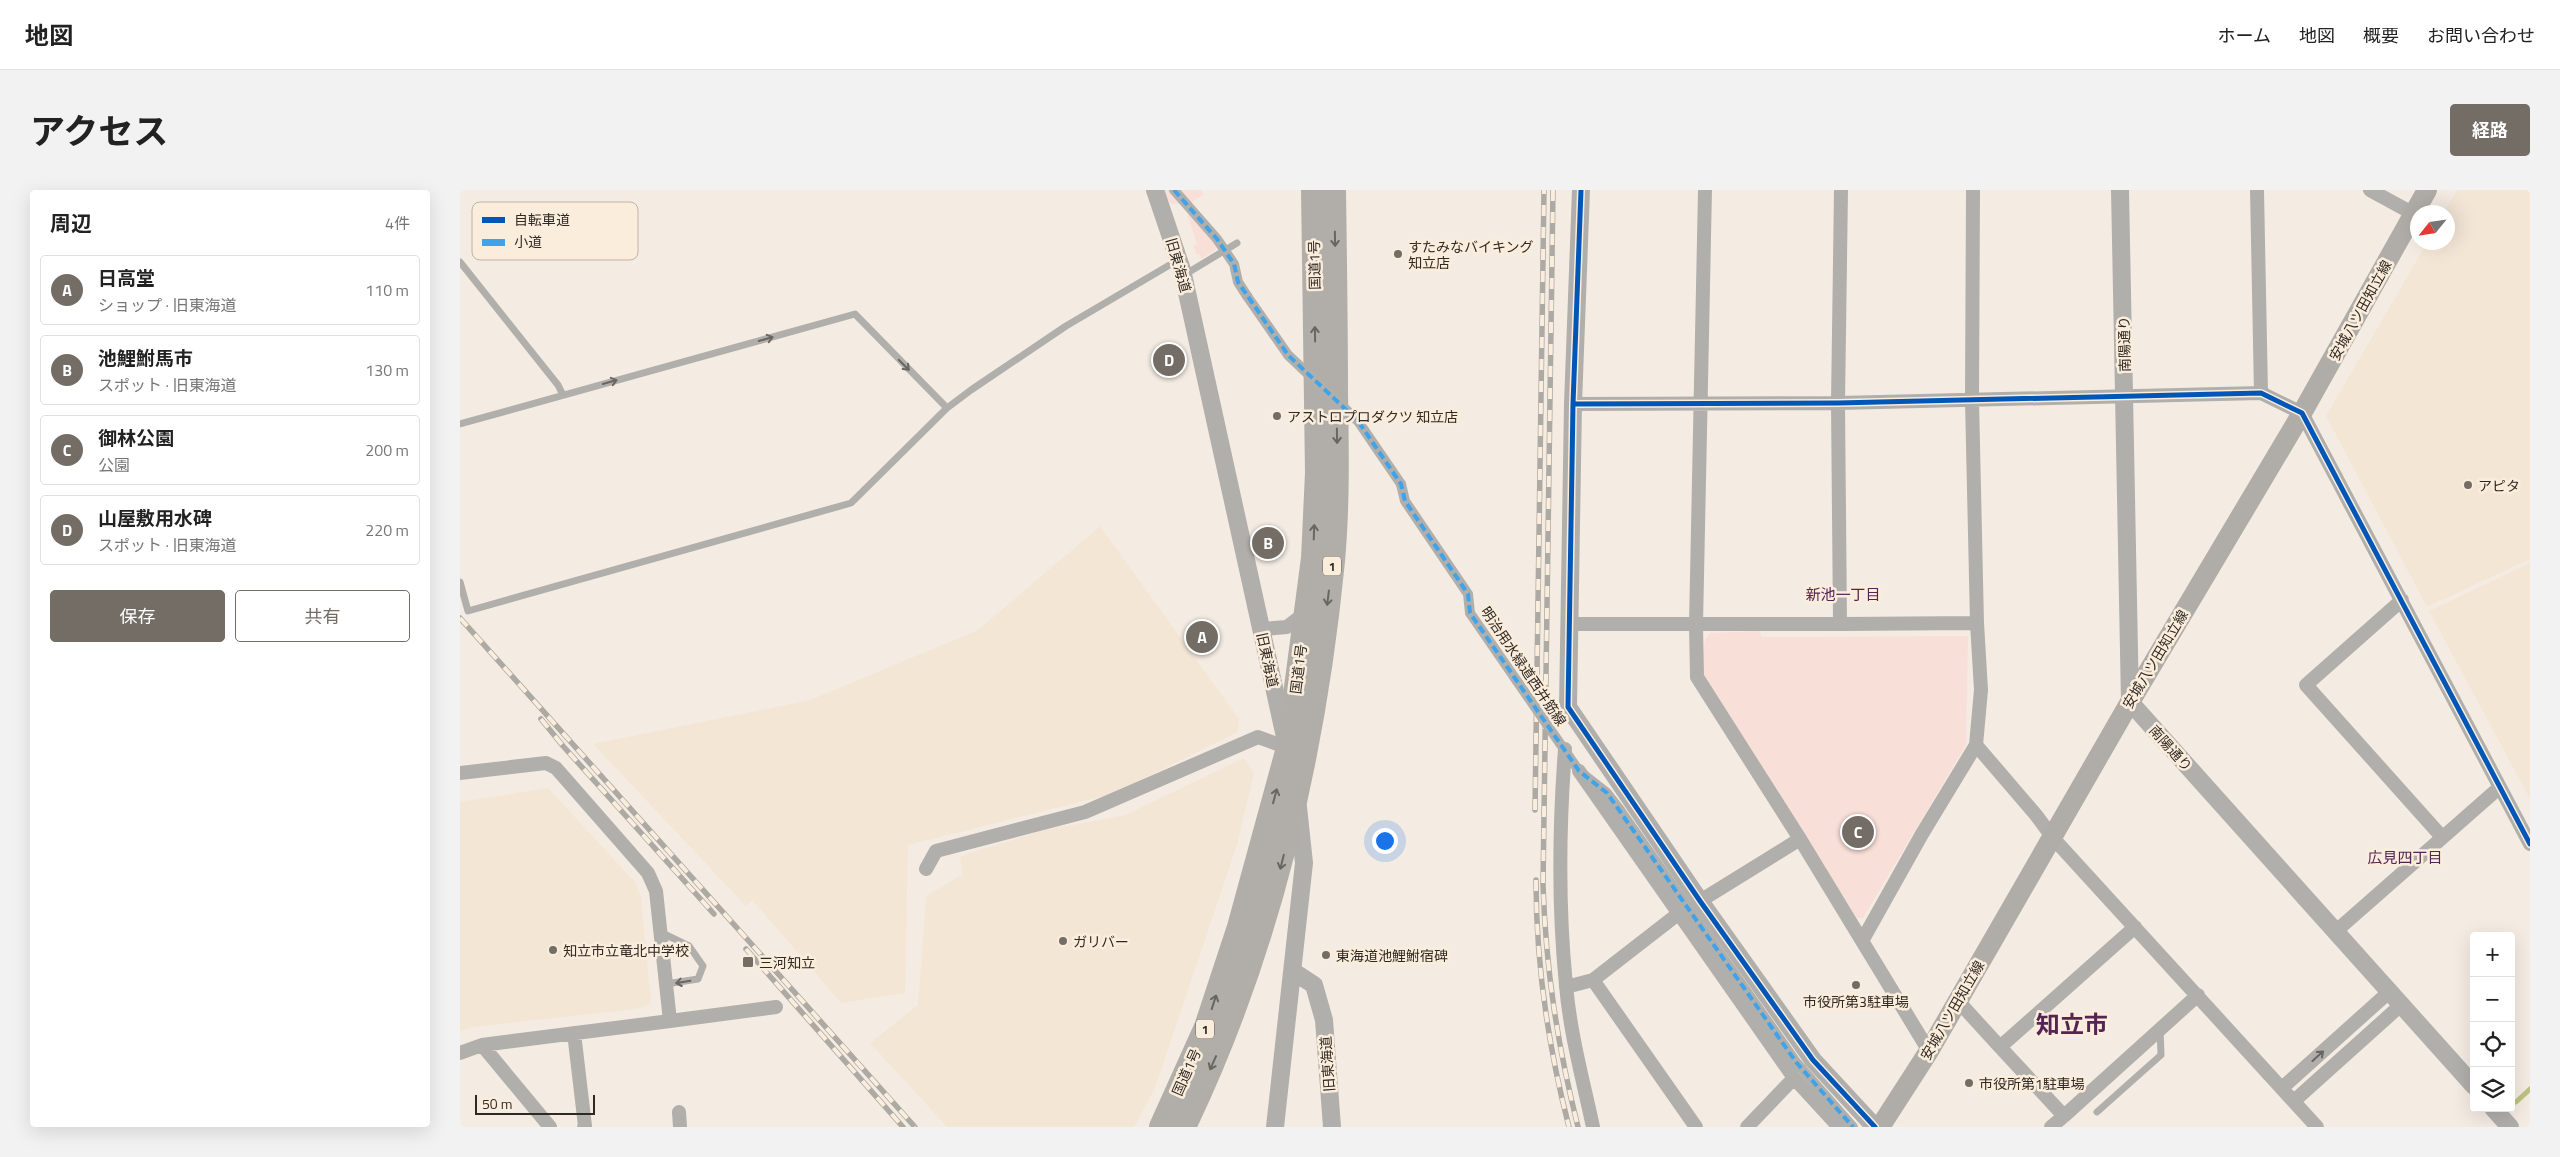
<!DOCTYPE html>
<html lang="ja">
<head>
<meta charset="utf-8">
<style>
	:root { --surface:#fff; --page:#f2f2f2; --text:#222; --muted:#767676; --line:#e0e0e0; --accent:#746d66 }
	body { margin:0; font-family:"Titillium Web","Noto Sans JP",sans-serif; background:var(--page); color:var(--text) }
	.controls { position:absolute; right:15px; bottom:15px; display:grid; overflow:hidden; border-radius:5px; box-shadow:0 5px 20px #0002 }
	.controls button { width:45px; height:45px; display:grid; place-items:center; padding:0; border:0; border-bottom:1px solid var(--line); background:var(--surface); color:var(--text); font:25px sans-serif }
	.compass { position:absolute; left:1950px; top:15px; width:45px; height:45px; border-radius:50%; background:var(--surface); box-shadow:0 5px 20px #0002; rotate:240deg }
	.scale { position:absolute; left:15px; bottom:12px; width:120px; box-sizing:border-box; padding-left:5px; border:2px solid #2f2923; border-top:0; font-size:14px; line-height:18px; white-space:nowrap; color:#2f2923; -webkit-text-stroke:4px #fbeddc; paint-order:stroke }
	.you { position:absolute; left:924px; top:650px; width:18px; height:18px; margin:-12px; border:4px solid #fff; border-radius:50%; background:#1a73e8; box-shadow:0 0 0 8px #1a73e833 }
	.badge { display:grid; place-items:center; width:32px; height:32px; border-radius:50%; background:var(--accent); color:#fff; font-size:16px; font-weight:700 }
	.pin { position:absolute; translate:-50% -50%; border:2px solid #fff; box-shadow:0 1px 5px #0006 }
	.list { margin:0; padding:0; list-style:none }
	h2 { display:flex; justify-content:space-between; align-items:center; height:65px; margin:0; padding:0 20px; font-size:21px }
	h2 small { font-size:16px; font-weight:400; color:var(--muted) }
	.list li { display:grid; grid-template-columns:32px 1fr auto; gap:15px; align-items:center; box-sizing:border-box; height:70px; margin:0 10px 10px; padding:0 10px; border:1px solid var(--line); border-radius:5px }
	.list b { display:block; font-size:19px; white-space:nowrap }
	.list p { margin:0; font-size:16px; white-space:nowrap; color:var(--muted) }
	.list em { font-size:16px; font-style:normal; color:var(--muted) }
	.actions { display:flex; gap:10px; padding:15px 20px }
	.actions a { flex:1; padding:11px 0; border:1px solid var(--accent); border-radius:5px; text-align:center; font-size:18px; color:var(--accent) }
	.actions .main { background:var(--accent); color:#fff }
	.icon { flex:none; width:28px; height:28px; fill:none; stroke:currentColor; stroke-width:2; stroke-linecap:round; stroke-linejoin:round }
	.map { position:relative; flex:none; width:2070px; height:937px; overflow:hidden; border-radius:5px }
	header { display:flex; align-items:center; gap:30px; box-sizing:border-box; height:70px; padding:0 25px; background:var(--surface); border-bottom:1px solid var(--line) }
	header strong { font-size:24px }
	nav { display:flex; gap:28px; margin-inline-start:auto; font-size:18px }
	.intro { display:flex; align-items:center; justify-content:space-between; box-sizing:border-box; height:120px; padding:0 30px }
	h1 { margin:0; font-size:35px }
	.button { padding:12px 22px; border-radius:5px; background:var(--accent); color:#fff; font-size:18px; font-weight:700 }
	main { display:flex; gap:30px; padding:0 30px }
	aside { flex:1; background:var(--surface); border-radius:5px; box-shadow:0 5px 20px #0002 }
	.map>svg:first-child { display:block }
	.built { fill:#f4e6d5 }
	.green { fill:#f8dfd7 }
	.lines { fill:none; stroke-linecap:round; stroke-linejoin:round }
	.stream { stroke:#bdc382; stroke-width:5 }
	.service { stroke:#b1afab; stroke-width:7 }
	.pedestrian { stroke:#b1afab; stroke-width:10 }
	.minor { stroke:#b1afab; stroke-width:14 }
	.tertiary { stroke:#b1afab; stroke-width:18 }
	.secondary { stroke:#b0ada8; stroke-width:20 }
	.trunk { stroke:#b1aea9; stroke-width:24 }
	.rail-casing { stroke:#ada9a3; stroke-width:5.5 }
	.rail { stroke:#fbeddc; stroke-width:4; stroke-dasharray:11; stroke-linecap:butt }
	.pedestrian-bridge { stroke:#b1afab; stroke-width:10 }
	.quiet { stroke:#3ea3ea; stroke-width:4; stroke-dasharray:8 4; stroke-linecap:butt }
	.cycleway-casing { stroke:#fbeddc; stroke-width:8 }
	.cycleway { stroke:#0057b8; stroke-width:5 }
	.oneway { stroke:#6a655f }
	.oneway2 { stroke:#6a6560 }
	.poi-dot { fill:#746d66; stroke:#fbeddc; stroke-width:2 }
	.labels { text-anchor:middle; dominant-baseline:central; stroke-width:5; stroke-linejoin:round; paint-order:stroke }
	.shield { fill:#fbeddc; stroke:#6c645a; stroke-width:1 }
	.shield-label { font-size:12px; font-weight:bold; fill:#2f2923 }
	.poi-label { font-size:14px; fill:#2f2923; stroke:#fbeddc; text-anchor:start }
	.street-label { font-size:14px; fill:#2f2923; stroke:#fbeddc }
	.neighbourhood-label { font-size:15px; fill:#552354; stroke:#fbeddc }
	.town-label { font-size:24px; font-weight:bold; fill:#552354; stroke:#fbeddc }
	.key { fill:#fbeddc; stroke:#beb2a4; stroke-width:1 }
	.key-label { font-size:14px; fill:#2f2923 }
</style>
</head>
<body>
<header>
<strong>地図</strong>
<nav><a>ホーム</a><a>地図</a><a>概要</a><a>お問い合わせ</a></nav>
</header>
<div class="intro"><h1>アクセス</h1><a class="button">経路</a></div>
<main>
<aside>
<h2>周辺<small>4件</small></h2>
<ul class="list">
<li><span class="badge">A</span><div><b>日高堂</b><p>ショップ · 旧東海道</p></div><em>110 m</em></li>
<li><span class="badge">B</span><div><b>池鯉鮒馬市</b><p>スポット · 旧東海道</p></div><em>130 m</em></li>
<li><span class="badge">C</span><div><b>御林公園</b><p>公園</p></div><em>200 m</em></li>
<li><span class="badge">D</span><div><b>山屋敷用水碑</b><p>スポット · 旧東海道</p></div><em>220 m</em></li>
</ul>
<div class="actions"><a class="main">保存</a><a>共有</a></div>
</aside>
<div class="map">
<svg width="2070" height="937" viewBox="0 0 2070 937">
	<rect width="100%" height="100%" fill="#f4ece3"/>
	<!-- built -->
	<path class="built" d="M1997 0H2070V369L1967 417 1866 226 1967 53 1988 52V22H1984Z
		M640 336 779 529 778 542 652 604 448 655 445 803 381 813 292 710 286 716 133 554 350 510 518 440Z
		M2070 373V609L1969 421Z
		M784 568 794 583 777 655 695 898 674 937H487L410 853 458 815 466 706 503 684 500 666 585 640 665 625Z
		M88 598 175 692 181 707 191 813 180 818 160 821 12 837 0 842V612Z"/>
	<!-- green -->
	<path class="green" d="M704 0H741L744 4 729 14H712L708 10Z
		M727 24 735 29 759 57 741 69 740 64 737 65 733 56 737 54Z
		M1300 441 1301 447 1508 446 1506 555 1403 728H1397L1241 487 1245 450 1250 443Z"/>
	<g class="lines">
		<!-- stream -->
		<path class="stream" d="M2056 912 2070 899"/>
		<!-- service -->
		<path class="service" d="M0 72 98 195 103 205
			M724 85 777 53
			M0 234 395 124 487 218
			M0 392 8 421 391 313 487 218 511 200 606 136 718 70
			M202 743 229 756 243 776 238 789 206 794
			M1637 922 1701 865 1700 839"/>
		<!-- pedestrian -->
		<path class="pedestrian" d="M714 0 757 49 774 74 778 92 787 106
			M941 294 945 311 1008 404 1010 423
			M1160 620 1336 872 1393 937"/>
		<!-- minor -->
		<path class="minor" d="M1245 0 1236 435 1237 487 1340 649 1469 861
			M1381 0 1378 213 1380 434 1517 433
			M1797 0 1801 203
			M1910 0 1954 24
			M1113 214 1378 213 1801 203 1842 223 2070 654
			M1942 410 1846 495 1982 647
			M1110 434H1380
			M802 439 827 437 845 423
			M1516 555 1576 625 1593 648 1857 937
			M1105 559C1099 638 1098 716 1106 795 1110 843 1123 890 1133 937
			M1119 581 1334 888 1379 937
			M0 583 86 573 96 578 188 683 196 701 210 831 22 855 0 863
			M466 679 476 661 625 622 798 547 828 558
			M1240 711 1340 649
			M1875 742 2040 597
			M1402 751 1462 644 1516 555 1521 500 1517 433 1512 210 1513 0
			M1133 790 1218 724
			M1106 797 1133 790 1236 937
			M1498 811 1540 857 1675 737
			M210 831 316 817
			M114 843 125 936 124 937
			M22 855 90 937
			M1540 857 1604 926 1591 937
			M1822 898 1929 802
			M1834 911 1941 815
			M219 922 220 937
			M1604 926 1738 805
			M1287 937 1334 888"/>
		<!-- tertiary -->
		<path class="tertiary" d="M695 0 722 80 825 547
			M1121 0 1113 214 1108 517 1240 711 1353 870 1415 937
			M1660 0 1670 512 2014 896
			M834 782 854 795 864 830 872 937
			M2033 918 2050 937
			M815 937 844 673 838 617"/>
		<!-- secondary -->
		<path class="secondary" d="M1420 937 1469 861 1670 512 1842 223 1967 0"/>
		<!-- trunk -->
		<path class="trunk" d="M701 937 746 837 779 737 828 558 853 368 857 283 853 0
			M724 937C809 760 854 566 873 371 878 315 877 259 876 203 876 135 875 68 874 0"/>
		<!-- rail casing -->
		<g class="rail-casing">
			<path id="rail" d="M1093 0 1083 695C1086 781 1097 853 1118 937
				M0 428 455 937
				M81 529 103 556 254 724
				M1075 620 1084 0
				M1076 690C1076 773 1088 856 1109 937
				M286 759 443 937"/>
		</g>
		<!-- rail -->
		<use href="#rail" class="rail"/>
		<!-- pedestrian-bridge -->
		<path class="pedestrian-bridge" d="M787 106 828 165 898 231 941 294
			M1010 423 1119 581 1147 603 1160 620"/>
		<!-- quiet -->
		<path class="quiet" d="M714 0 757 49 774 74 778 92 828 165 898 231 941 294 945 311 1008 404 1010 423 1119 581 1147 603 1336 872 1393 937"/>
		<!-- cycleway casing -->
		<g class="cycleway-casing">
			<path id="cycleway" d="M1121 0 1113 214 1108 517 1240 711 1353 870 1415 937
				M1113 214 1378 213 1801 203 1842 223 2070 654"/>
		</g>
		<!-- cycleway -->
		<use href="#cycleway" class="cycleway"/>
	</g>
	<!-- one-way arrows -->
	<defs><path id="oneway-shaft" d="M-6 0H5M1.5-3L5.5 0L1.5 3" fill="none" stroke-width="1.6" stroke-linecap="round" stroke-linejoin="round" transform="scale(1.25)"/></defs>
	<g class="oneway">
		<use href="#oneway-shaft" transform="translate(875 49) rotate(89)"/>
		<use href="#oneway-shaft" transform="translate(855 144) rotate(-91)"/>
		<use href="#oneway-shaft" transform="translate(877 246) rotate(89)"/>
		<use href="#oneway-shaft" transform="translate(854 342) rotate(-88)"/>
		<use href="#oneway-shaft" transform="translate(868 408) rotate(97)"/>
		<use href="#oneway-shaft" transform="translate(815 606) rotate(-75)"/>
		<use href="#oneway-shaft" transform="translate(822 672) rotate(104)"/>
		<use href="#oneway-shaft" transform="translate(754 812) rotate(-72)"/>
		<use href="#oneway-shaft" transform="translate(753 873) rotate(114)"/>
	</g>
	<g class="oneway2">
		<use href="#oneway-shaft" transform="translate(306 149) rotate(-16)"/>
		<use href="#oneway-shaft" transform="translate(444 175) rotate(45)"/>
		<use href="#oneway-shaft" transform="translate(150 192) rotate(-16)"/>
		<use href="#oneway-shaft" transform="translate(223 792) rotate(171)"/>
		<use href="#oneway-shaft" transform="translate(1858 866) rotate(-42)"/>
	</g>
	<!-- markers -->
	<g class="poi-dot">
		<circle cx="938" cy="64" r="5"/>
		<circle cx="817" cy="226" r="5"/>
		<circle cx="2008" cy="295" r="5"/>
		<circle cx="603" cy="751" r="5"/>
		<circle cx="93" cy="760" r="5"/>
		<circle cx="866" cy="765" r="5"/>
		<rect x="282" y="766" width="12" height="12" rx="2.5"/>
		<circle cx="1396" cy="795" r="5"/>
		<circle cx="1509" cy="893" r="5"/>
	</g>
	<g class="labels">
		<!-- shield labels -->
		<g class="shield">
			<rect x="863" y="366.5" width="18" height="19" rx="4"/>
			<rect x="736" y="829.5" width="18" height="19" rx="4"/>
		</g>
		<g class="shield-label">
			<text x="872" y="376">1</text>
			<text x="745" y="839">1</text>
		</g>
		<!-- poi labels -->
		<g class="poi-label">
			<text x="948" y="56">すたみなバイキング<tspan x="948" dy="16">知立店</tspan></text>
			<text x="827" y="226">アストロプロダクツ 知立店</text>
			<text x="2018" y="295">アピタ</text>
			<text x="613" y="751">ガリバー</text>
			<text x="103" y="760">知立市立竜北中学校</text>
			<text x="876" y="765">東海道池鯉鮒宿碑</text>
			<text x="299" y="772">三河知立</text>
			<text x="1396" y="811" text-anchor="middle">市役所第3駐車場</text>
			<text x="1519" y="893">市役所第1駐車場</text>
		</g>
		<!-- street labels -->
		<g class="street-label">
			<text transform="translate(719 75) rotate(74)">旧東海道</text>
			<text transform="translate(854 75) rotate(-91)">国道1号</text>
			<text transform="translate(1900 120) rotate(-61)">安城八ツ田知立線</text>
			<text transform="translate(1664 154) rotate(-91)">南陽通り</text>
			<text transform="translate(1695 469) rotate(-59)">安城八ツ田知立線</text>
			<text transform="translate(808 470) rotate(78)">旧東海道</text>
			<text transform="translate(1064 476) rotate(56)">明治用水緑道西井筋線</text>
			<text transform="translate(838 479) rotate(-83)">国道1号</text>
			<text transform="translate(1711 558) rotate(48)">南陽通り</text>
			<text transform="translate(1492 820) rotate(-60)">安城八ツ田知立線</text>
			<text transform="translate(867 874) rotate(-94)">旧東海道</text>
			<text transform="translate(726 882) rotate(-66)">国道1号</text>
		</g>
		<!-- neighbourhood labels -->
		<g class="neighbourhood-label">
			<text x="1383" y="404">新池一丁目</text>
			<text x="1945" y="667">広見四丁目</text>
		</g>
		<!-- town labels -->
		<g class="town-label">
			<text x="1612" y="834">知立市</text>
		</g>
	</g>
	<!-- legend -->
	<rect x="12" y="12" width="166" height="58" rx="8" class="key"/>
	<rect x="22" y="27" width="23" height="6" fill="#0057b8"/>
	<rect x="22" y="49" width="23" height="7" fill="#3ea3ea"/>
	<g class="key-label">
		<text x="54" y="35">自転車道</text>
		<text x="54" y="57">小道</text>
	</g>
</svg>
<div class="controls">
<button>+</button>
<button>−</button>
<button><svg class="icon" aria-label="locate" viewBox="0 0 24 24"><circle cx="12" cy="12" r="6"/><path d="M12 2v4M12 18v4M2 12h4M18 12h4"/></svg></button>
<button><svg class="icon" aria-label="layers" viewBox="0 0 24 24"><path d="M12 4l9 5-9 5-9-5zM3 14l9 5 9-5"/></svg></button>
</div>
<svg class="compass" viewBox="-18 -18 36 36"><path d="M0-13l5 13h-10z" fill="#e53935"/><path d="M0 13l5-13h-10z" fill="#767676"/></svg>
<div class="scale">50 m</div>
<div class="you"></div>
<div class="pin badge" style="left:742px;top:447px">A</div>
<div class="pin badge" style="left:808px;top:353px">B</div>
<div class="pin badge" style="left:1398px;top:642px">C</div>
<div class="pin badge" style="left:709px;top:170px">D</div>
</div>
</main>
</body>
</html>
